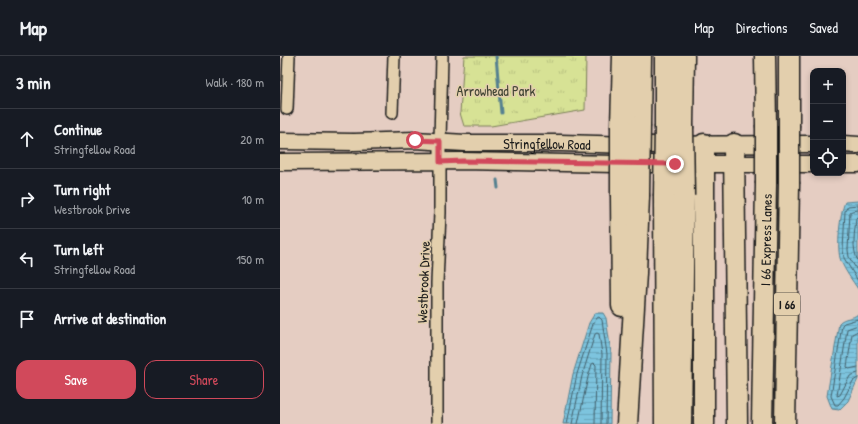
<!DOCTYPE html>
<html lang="en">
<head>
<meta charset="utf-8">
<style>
	:root { --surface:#171b24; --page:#20242c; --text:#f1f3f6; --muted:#9ea1a6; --line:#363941; --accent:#d1495b }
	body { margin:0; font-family:"Patrick Hand",sans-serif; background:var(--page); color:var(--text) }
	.controls { position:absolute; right:12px; top:12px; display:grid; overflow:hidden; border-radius:8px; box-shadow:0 2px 6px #0003 }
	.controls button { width:36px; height:36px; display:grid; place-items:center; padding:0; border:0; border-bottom:1px solid var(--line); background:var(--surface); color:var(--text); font:20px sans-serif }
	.stop { position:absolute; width:12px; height:12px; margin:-9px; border:3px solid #d1495b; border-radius:50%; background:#fff }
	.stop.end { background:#d1495b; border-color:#fff; box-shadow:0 1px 4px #0008 }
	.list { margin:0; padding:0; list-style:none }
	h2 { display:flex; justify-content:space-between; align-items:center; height:52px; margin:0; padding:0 16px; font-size:17px }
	h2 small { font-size:13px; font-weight:400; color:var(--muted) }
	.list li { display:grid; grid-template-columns:26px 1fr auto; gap:12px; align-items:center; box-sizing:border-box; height:60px; padding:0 16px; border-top:1px solid var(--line) }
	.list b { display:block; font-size:15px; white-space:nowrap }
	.list p { margin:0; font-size:13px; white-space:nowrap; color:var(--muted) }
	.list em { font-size:13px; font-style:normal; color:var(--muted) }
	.actions { display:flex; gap:8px; padding:12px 16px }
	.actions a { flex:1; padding:9px 0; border:1px solid var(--accent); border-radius:12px; text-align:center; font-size:14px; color:var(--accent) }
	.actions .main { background:var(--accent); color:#fff }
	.icon { flex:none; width:22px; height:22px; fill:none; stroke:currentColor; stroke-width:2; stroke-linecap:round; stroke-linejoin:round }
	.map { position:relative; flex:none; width:578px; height:368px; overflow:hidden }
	header { display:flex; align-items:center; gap:24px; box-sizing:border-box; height:56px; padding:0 20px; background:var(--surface); border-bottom:1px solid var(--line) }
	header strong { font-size:19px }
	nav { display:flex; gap:22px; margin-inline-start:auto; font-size:14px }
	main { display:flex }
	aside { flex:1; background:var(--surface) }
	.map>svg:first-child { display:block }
	.park { fill:url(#park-tufts); stroke:#7a7f58 }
	.water { fill:url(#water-rules); stroke:#568190 }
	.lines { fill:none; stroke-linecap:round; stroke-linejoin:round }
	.shore { stroke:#435f6a; stroke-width:1 }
	.stream { stroke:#568190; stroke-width:3 }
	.street-casing { stroke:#1c1c1c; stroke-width:14 }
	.secondary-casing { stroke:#1c1c1c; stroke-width:19 }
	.highway-casing { stroke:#1c1c1c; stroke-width:23 }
	.street { stroke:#e3cfad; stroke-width:11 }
	.secondary { stroke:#e3cfad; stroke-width:16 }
	.highway { stroke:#e3cfad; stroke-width:20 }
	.highway-bridge-casing { stroke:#1c1c1c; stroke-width:23; stroke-linecap:butt }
	.highway-bridge { stroke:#e3cfad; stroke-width:20 }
	.route { stroke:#d1495b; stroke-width:5 }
	.labels { text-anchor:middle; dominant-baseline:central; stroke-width:3; stroke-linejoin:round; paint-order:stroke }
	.shield { fill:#e3cfad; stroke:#585248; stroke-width:1 }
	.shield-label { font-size:13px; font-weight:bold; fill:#1c1c1c }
	.park-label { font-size:14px; fill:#414434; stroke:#e3cfad }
	.street-label { font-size:14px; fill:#1c1c1c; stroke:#e3cfad }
</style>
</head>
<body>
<header>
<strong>Map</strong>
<nav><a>Map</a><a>Directions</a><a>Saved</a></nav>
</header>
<main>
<aside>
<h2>3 min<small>Walk · 180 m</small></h2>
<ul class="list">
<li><svg class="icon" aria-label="ahead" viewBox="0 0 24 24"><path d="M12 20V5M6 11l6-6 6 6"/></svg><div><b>Continue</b><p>Stringfellow Road</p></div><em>20 m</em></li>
<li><svg class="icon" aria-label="right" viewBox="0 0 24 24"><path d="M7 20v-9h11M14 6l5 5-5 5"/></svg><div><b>Turn right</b><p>Westbrook Drive</p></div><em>10 m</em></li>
<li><svg class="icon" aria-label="left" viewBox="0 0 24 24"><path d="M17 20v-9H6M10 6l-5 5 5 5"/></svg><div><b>Turn left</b><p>Stringfellow Road</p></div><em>150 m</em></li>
<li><svg class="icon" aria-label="arrive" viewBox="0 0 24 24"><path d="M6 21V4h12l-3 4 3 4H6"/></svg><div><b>Arrive at destination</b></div></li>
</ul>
<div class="actions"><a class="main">Save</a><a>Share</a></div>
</aside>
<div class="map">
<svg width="578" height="368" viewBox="0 0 578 368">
	<defs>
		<pattern id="park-tufts" width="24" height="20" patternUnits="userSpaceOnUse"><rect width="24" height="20" fill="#d7e295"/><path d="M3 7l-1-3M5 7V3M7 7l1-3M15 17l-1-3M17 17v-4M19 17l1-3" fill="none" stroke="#b8c180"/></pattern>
		<pattern id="water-rules" width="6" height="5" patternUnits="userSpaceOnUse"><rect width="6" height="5" fill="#7dc4de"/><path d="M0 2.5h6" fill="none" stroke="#6ba8be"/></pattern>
	</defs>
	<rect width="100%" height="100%" fill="#e5cdc2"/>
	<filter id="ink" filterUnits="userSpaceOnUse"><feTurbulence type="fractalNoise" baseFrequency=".025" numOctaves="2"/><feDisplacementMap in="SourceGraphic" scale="8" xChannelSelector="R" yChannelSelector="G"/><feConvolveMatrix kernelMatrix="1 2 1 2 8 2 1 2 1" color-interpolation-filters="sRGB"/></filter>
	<g filter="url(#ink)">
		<!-- park -->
		<path class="park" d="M184 0H306L305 54 211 70H184L180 57Z"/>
		<!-- water -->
		<path class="water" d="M578 145V233C572 224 565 215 561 205 556 194 560 157 565 146Z
			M315 257H323L326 262 331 297 330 368H283L293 318 309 267Z
			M578 258V323L568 345 559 354 552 353 547 340 559 267C564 261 573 263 578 258Z"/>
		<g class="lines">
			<!-- shore -->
			<path class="shore" d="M578 149 568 150 565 155 563 194 564 202 578 225
				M578 154 572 155 570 156 568 194 569 201 578 216
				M578 160 576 162C575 176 571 192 578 205
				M578 263 564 267 562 269 551 340 555 349H558L564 342 573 325 578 322
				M578 269 567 273 557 340 560 339 570 320 578 317
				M578 275 572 278 567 311 569 313 578 311
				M287 368 297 318 313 268 317 262 319 261 322 264 327 298 326 368
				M292 368 302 320 315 278 317 277 319 278 322 298 321 368
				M298 368 308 321 312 308 314 307 316 309 315 368"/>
			<!-- stream -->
			<path class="stream" d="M216 0 221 57
				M217 124 218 132"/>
			<!-- street casing -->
			<g class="street-casing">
				<path id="street" d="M7 53 9 0
					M112 57 114 0
					M157 368V227L160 157V85L162 0"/>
			</g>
			<!-- secondary casing -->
			<g class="secondary-casing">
				<g id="secondary">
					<path id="s1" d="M0 85 74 86 135 84 185 87H281L353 89 533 88"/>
					<path d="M563 88 578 89"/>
					<path d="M0 106 182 105 335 108H533"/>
					<path d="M563 108H578"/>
				</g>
			</g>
			<!-- highway casing -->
			<g class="highway-casing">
				<g id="highway">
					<path d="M485 0 486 69"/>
					<path d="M509 0V69"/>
					<path d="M360 69 361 0"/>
					<path d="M341 70 343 0"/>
					<path d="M385 70V0"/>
					<path d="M403 70 404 0"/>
					<path d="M454 88 457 368"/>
					<path d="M341 140 342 250"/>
					<path d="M384 140 385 368"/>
					<path d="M347 368 356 217 359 140"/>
					<path d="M401 368 404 140"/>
					<path d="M424 368V88"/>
					<path id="s2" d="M482 368 486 128"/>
					<path d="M505 368 509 128"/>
				</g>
			</g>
			<!-- street -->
			<use href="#street" class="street"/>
			<!-- secondary -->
			<use href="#secondary" class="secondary"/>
			<!-- highway -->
			<use href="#highway" class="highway"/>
			<!-- highway-bridge casing -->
			<g class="highway-bridge-casing">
				<path id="highway-bridge" d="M486 69V128
					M403 70 404 140
					M509 128V69
					M341 140V70
					M359 140 360 69
					M384 140 385 70"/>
			</g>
			<!-- highway-bridge -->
			<use href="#highway-bridge" class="highway-bridge"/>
		</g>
	</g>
	<g class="lines" filter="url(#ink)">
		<!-- route -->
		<path class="route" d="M135 84 160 85V106L182 105 395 108"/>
	</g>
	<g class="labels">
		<!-- shield labels -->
		<rect class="shield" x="494" y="237" width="26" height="22" rx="3"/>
		<g class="shield-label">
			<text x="507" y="248">I 66</text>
		</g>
		<!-- park labels -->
		<g class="park-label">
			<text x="216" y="34">Arrowhead Park</text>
		</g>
		<!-- street labels -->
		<g class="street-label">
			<text stroke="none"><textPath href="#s1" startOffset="267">Stringfellow Road</textPath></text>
			<text stroke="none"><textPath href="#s2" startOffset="184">I 66 Express Lanes</textPath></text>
			<text transform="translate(143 226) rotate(-88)">Westbrook Drive</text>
		</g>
	</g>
</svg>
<div class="controls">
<button>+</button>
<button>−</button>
<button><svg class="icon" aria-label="locate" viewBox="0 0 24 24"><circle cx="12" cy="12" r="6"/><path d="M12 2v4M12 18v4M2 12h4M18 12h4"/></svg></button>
</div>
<div class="stop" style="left:135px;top:84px"></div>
<div class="stop end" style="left:395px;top:108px"></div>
</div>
</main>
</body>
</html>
